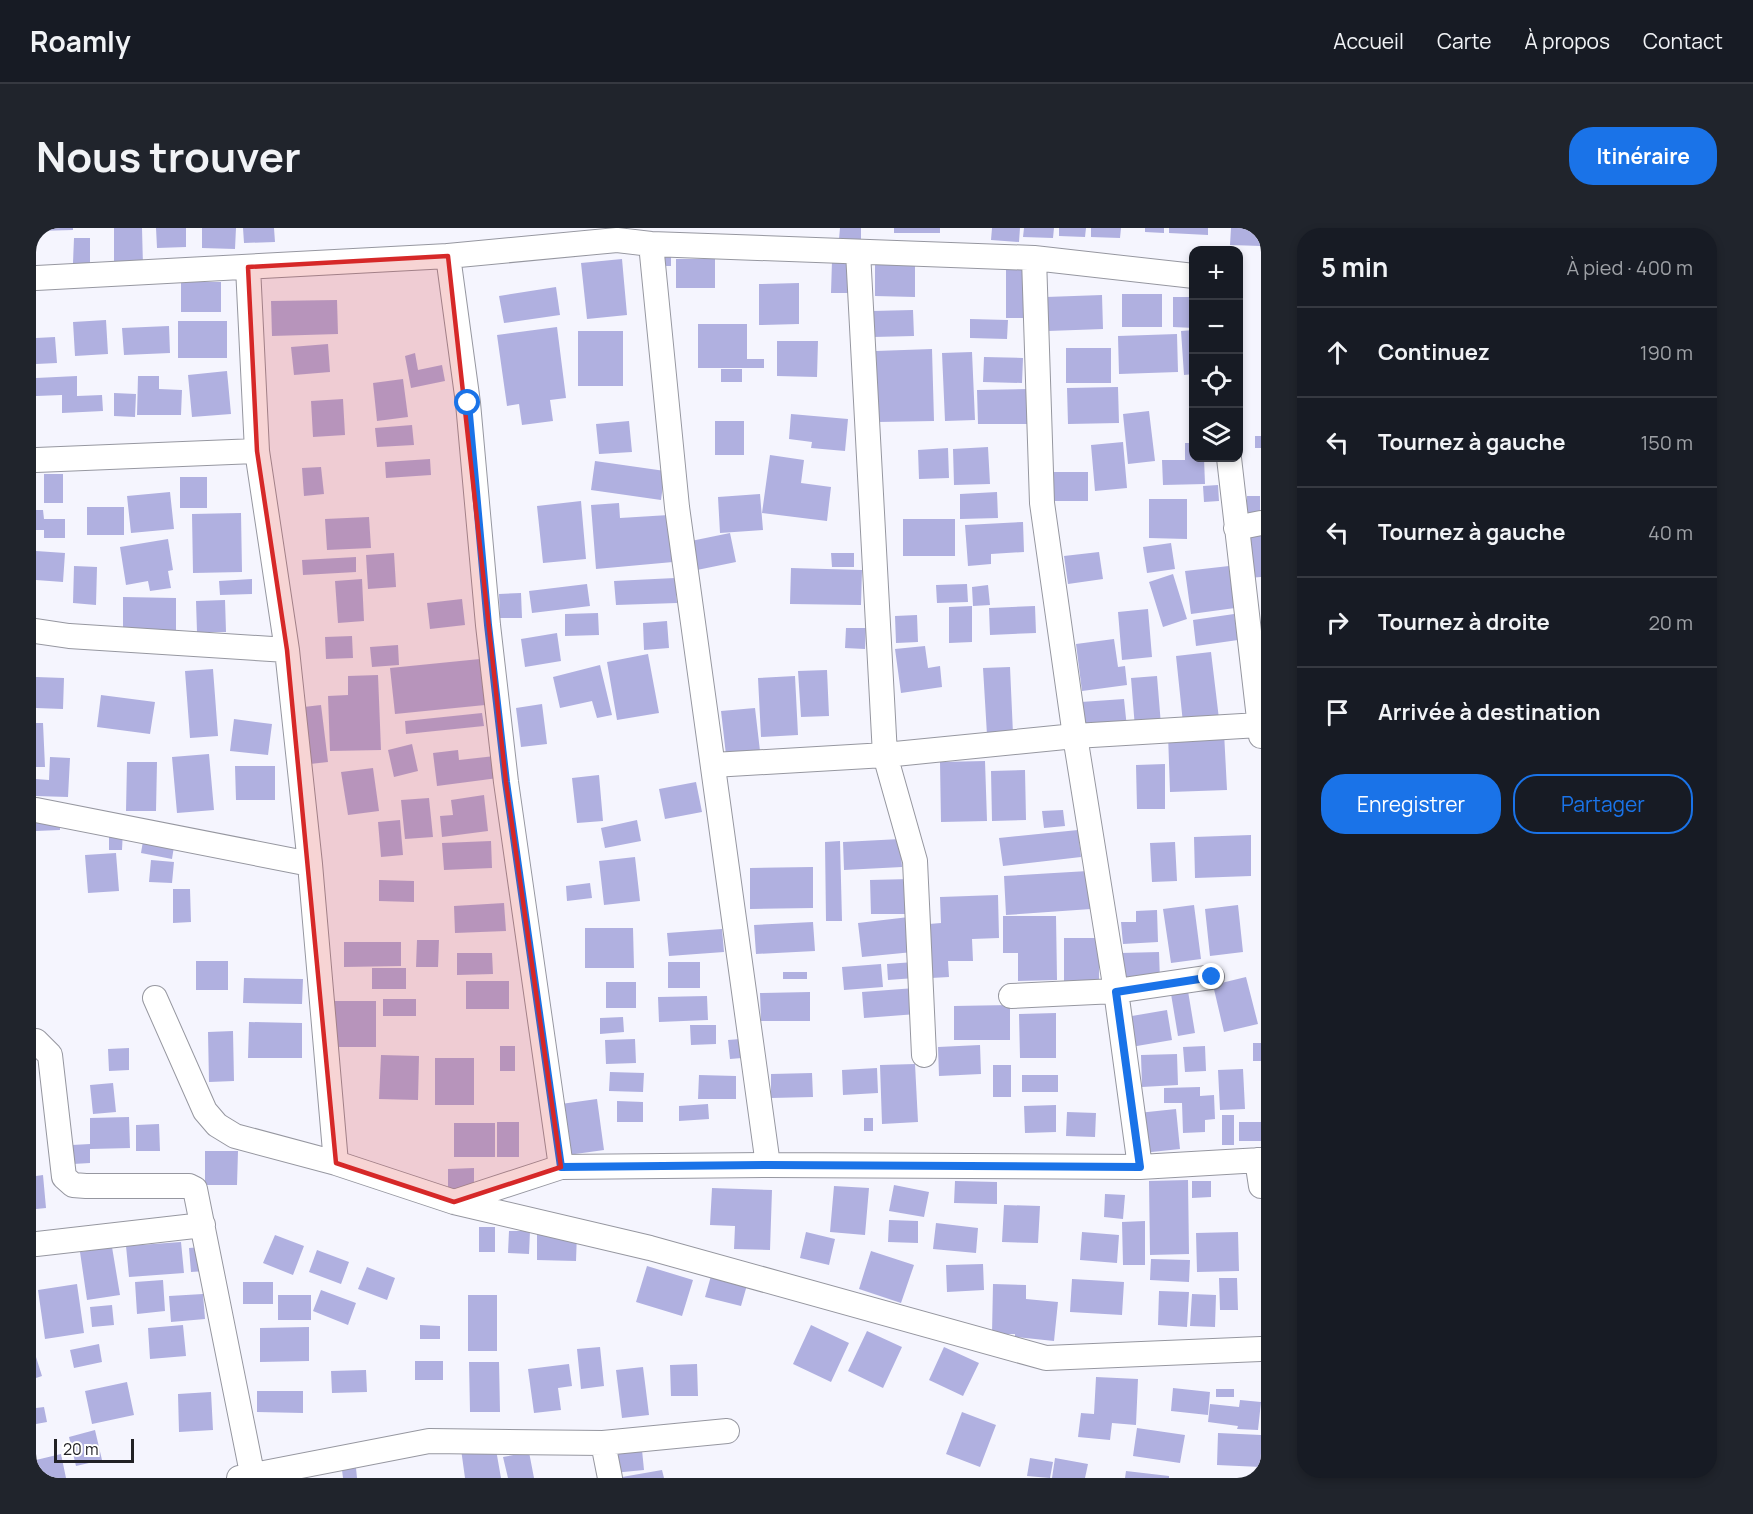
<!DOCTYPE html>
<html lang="fr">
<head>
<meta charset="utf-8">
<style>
	:root { --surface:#171b24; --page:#20242c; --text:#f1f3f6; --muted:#9ea1a6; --line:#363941; --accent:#1a73e8 }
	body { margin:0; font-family:Manrope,sans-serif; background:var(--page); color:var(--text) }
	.controls { position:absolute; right:18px; top:18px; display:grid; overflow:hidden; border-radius:12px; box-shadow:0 3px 9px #0003 }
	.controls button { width:54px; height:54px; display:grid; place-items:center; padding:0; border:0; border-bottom:2px solid var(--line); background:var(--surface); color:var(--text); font:30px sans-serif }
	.scale { position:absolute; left:18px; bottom:15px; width:80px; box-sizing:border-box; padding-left:6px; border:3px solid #212125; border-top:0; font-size:16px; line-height:21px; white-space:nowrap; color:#212125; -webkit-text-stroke:4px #fff; paint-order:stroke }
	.stop { position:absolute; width:18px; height:18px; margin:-14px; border:4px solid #1a73e8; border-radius:50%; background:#fff }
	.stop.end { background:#1a73e8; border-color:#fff; box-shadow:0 2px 6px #0008 }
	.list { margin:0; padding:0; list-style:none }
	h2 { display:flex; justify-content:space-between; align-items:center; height:78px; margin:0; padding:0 24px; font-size:26px }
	h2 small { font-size:20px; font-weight:400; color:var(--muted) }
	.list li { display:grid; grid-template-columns:39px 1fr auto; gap:18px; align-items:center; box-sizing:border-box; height:90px; padding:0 24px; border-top:2px solid var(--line) }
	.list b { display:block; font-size:22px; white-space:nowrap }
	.list em { font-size:20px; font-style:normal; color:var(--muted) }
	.actions { display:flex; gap:12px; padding:18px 24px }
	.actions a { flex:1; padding:14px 0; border:2px solid var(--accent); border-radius:24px; text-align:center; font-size:21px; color:var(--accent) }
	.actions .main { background:var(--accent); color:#fff }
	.icon { flex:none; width:33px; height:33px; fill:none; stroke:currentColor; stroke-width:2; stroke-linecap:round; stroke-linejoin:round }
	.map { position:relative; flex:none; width:1225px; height:1250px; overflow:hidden; border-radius:24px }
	header { display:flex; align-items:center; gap:36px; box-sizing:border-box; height:84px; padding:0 30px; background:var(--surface); border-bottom:2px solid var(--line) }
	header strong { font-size:28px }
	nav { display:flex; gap:33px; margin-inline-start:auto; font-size:21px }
	.intro { display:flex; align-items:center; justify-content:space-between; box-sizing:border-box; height:144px; padding:0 36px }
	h1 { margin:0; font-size:42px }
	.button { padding:15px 27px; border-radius:24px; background:var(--accent); color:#fff; font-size:21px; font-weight:700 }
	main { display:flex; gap:36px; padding:0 36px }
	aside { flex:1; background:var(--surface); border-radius:24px; box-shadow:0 3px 9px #0003 }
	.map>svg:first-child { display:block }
	.building { fill:#b0b0e0 }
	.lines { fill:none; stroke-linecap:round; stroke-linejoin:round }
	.minor-casing { stroke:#9697a0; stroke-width:26 }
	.minor { stroke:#fff; stroke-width:24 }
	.route { stroke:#1a73e8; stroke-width:8 }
	.marked { fill:#d62828; fill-opacity:0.2; stroke:#d62828; stroke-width:4.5; stroke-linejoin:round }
</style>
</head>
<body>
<header>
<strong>Roamly</strong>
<nav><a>Accueil</a><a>Carte</a><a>À propos</a><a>Contact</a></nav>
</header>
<div class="intro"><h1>Nous trouver</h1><a class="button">Itinéraire</a></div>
<main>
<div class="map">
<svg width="1225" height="1250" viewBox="0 0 1225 1250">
	<rect width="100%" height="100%" fill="#f5f5fe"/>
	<!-- building -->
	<path class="building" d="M0 0H37V2L0 3Z
		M78 0H106L107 38H78Z
		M120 0H150V19L121 20Z
		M166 0H200L199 21 166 20Z
		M207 0H238L239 14 208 15Z
		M804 0H825V12L803 11Z
		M858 0H904V5H858Z
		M956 0H984L983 14 955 12Z
		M988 0H1018L1017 10 987 9Z
		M1023 0H1050L1049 9 1023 8Z
		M1055 0H1085L1084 10 1055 9Z
		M1109 0H1128V5L1109 4Z
		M1133 0H1172V7L1133 5Z
		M1195 0H1225V18L1194 17Z
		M38 10H54V36L37 35Z
		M624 28H635V38H624Z
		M586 31 591 87 551 91 545 35Z
		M640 31H679V60H640Z
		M839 31H879V69L839 68Z
		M796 33 814 34 813 65H795Z
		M970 38H994V90H970Z
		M145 54H185V84H145Z
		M763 55V96L723 97V56Z
		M520 59 524 87 468 95 463 68Z
		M1086 66H1126V99H1086Z
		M1066 67 1067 101 1012 103 1010 69Z
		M1137 69H1158V100L1137 99Z
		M301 72 302 106 236 108 235 73Z
		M877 82 878 108 837 109 836 83Z
		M934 91 972 92 971 111 934 110Z
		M70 92 72 126 39 128 37 94Z
		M142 93H191V130H142Z
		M662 96H711V131H728V140H662Z
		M133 98 134 125 88 127 86 100Z
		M521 99 530 170 514 172 517 193 486 197 483 176 471 178 461 107Z
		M1158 102V146L1148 147 1145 103Z
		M542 103H587V158H542Z
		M1141 106 1142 144 1083 146 1082 108Z
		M19 109 21 135 0 136V110Z
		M741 113H782L781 149 741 148Z
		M292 116 294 144 258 147 255 119Z
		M1030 120H1075V155H1030Z
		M896 121 898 193 842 194 840 123Z
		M936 124 939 192 909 193 906 125Z
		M379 125 382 142 406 137 409 153 375 160 369 128Z
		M948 129 987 130 986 155 947 154Z
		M685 141H706V154H685Z
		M191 143 195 186 156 189 152 147Z
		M41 148V168L66 167 67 183 26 185V167L0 168V150Z
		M102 148H123V161L146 162 145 187H101Z
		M367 151 372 189 341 193 337 155Z
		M1082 159 1083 195 1032 196 1031 160Z
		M994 161V196H942L941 162Z
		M78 165 100 166 99 189 78 188Z
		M307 171 309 207 277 209 275 173Z
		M1113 183 1119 233 1092 236 1087 186Z
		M755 186 812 191 809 223 775 220 776 214 753 211Z
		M593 193 596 224 563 226 560 196Z
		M679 193H708V227H679Z
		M376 197 378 217 341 219 339 200Z
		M1219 208H1225V220H1219Z
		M1087 214 1091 260 1059 263 1055 217Z
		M1149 215H1158V230H1168L1169 256 1127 257 1126 232H1149Z
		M952 219 954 256 918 257 917 221Z
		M912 220 913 250 883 251 882 222Z
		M734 227 768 232 765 255 795 259 791 293 726 285Z
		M394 231 395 247 350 250 349 234Z
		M559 233 629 243 625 272 555 262Z
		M285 239 288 266 268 268 266 240Z
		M1013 244H1052V273H1013Z
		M8 246H27V275H8Z
		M144 249H171V280H144Z
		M1182 257 1183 273 1168 274 1167 258Z
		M134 264 138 301 95 305 91 268Z
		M961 264 962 290 924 291V266Z
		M724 266 727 302 684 305 682 269Z
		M1211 268H1224V284H1211Z
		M1113 271H1151V311L1113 310Z
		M545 273 550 331 507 335 501 278Z
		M583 275 584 290 633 287 637 334 560 341 555 277Z
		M51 279H88V307H51Z
		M0 282H7L8 291H29V310H8V302H0Z
		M205 285 206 344 157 345 156 286Z
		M333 289 335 320 291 322 289 291Z
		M867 291H919V328H867Z
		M987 294 988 324 955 326V336L932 338 929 297Z
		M694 305 700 334 661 342 655 313Z
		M1225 305V349L1212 350 1207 307Z
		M132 311 137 342 132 343 135 360 114 363 112 353 90 357 84 319Z
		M1135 315 1139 341 1111 345 1107 319Z
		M0 323 29 325 27 354 0 352Z
		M1063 324 1067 351 1032 356 1028 328Z
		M358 325 360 359 332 361 330 327Z
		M795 325H818V339H796Z
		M320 329V344L267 347 266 332Z
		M38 338 61 339 60 377 37 375Z
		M1193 338 1199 380 1155 386 1149 343Z
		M755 340 826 342 825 377 754 376Z
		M1137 346 1151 391 1127 399 1113 354Z
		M639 350 641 375 580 377 578 353Z
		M216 351V366L184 367 183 353Z
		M326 351 328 393 302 395 299 353Z
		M551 356 554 378 496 385 493 363Z
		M931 356 932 374 901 375 900 357Z
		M952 357 954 377 937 378 936 359Z
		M485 365 486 390H464L463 366Z
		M87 369 140 370V403L87 401Z
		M426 371 429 397 394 401 391 375Z
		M189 372 190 404H161L160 373Z
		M936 378V414L913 415V379Z
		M999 378 1000 405 954 407 953 380Z
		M1112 381 1116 429 1086 432 1082 384Z
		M562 385 563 407 529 408V386Z
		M1198 386 1202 412 1160 418 1157 392Z
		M881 387 882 414 860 415 859 388Z
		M631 393 633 420 608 422 607 395Z
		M810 400H830L829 421 809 420Z
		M521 405 525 433 489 439 485 411Z
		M316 408 317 430 290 431 289 409Z
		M1078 411 1082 439 1089 438 1091 457 1046 463 1040 416Z
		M362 417 363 437 336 439 334 419Z
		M889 418 892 440 904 438 906 459 865 465 859 421Z
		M1175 424 1183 491 1147 495 1140 428Z
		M612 426 623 485 581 492 571 434Z
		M444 431 449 477 359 486 354 440Z
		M564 437 576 487 561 490 556 473 524 480 517 449Z
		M974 439 977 506 951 507 947 440Z
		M177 441 182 508 154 510 149 443Z
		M791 442 793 488 765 489 762 443Z
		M342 447 345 522 294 523 292 468 312 467V448Z
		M759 448 762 507 725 509 722 450Z
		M1121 448 1125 497 1099 500 1095 450Z
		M0 449 28 450 27 481 0 480Z
		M65 467 119 474 114 506 61 499Z
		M1088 471 1091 500 1048 504 1045 474Z
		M506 476 511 516 485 519 480 480Z
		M285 477 292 534 265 537 259 480Z
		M719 480 724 523 690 527 685 483Z
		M446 485 448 498 370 506 369 493Z
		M198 491 236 496 232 527 194 523Z
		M0 495H7L9 539H0Z
		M1188 504 1191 562 1134 564 1132 506Z
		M376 516 382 543 358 549 352 522Z
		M422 522 423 532 459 528 462 550 401 558 397 525Z
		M173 526 178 582 141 585 136 529Z
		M14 529 34 530 32 569 0 568V551L13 552Z
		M949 533 951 593 905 594 904 534Z
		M91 534H121L120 583H90Z
		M1129 536V581H1101L1100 537Z
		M199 538H239V572H200Z
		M337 540 343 583 312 587 305 544Z
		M989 542 990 592 956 593 955 543Z
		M563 547 567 593 541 595 536 550Z
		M660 554 666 584 629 591 623 561Z
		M448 567 452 603 406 609 404 588 417 587 415 572Z
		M393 570 397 609 369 611 365 572Z
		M1027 582 1029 598 1008 600 1006 583Z
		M0 589H24V602L0 603Z
		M364 592 367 627 345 629 342 594Z
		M601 592 605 613 569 620 565 600Z
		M73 601H87L86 622H73Z
		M1042 602 1045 629 967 638 963 610Z
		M108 607 139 612 136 631 105 625Z
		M1215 607V648L1159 650 1158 609Z
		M864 611 866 639 808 642 807 614Z
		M455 613 456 640 408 642 406 615Z
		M804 613 806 693H790L789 614Z
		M1139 614 1141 653 1116 654 1114 615Z
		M80 625 83 663 52 665 49 627Z
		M599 629 604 673 568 677 563 633Z
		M115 632 138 634 136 655 113 654Z
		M777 639V680L714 681V640Z
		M1052 643 1055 681 970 687 968 648Z
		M874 651V686H835L834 652Z
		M343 652 378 653V674L343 673Z
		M554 655 556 670 531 673 530 658Z
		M137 661H154L155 694 137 695Z
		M962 667 963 710 936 711 937 733H912L913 749 895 750 893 696 905 695 904 669Z
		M468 675 470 703 419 705 418 678Z
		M1158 677 1165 731 1135 735 1127 681Z
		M1202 677 1207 724 1174 728 1169 681Z
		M1121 682 1122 714 1087 716 1085 694H1100V683Z
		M967 688H1020L1021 752 982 753V725H967Z
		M873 689 877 724 826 729 822 695Z
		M777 694 779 723 720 726 718 697Z
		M549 700H597L598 740H549Z
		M686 701 688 724 633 728 631 705Z
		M1028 710H1063V752L1028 753Z
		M381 712H403L402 739H380Z
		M308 714H365V738L308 739Z
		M1123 724 1124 753 1086 755 1084 725Z
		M421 725H456L457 746 421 747Z
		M160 733H192V762H160Z
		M632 734H664V760H632Z
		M878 734 879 750 852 752 851 736Z
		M845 736 847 759 808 762 806 739Z
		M336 740H370V761H336Z
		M747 744H771V751H747Z
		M1210 749 1222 796 1188 804 1177 757Z
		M208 750 267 751 266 776 207 775Z
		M430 753H473V781H430Z
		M570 754H600V780H570Z
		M879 760 881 786 828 790 826 764Z
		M1152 763 1159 805 1142 808 1135 766Z
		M774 764V793H725L724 765Z
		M671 768 672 792 623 794 622 769Z
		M347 771H380V788H347Z
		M296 773H340V819H296Z
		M974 777V812H918V778Z
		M1131 782 1136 812 1095 819 1090 789Z
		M1020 785V830H984L983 786Z
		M587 789 588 804 564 806V790Z
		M213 794 266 795V830H212Z
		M654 797H680V816L655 817Z
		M197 803 198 853 173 854 172 804Z
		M599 811 600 835 570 836 569 812Z
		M704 811 706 830 694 831 692 812Z
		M1217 815H1225V833H1217Z
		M944 817 945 846 903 848 902 819Z
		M464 818H479V843H464Z
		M1169 818 1170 843 1149 844 1147 819Z
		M93 820V842L73 843 72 821Z
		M1141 826 1142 857 1106 859 1105 827Z
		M345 827 383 828 382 872 343 871Z
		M399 830H438V877H399Z
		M879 836 882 894 846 896 844 837Z
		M957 837H975V869H957Z
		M841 840 842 865 807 867 806 842Z
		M1207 841 1209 881 1184 882 1182 842Z
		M574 844 608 845 607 864 573 863Z
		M776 845 777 869 735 870V846Z
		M663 847 700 848V871H662Z
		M986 847H1022V864H986Z
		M77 855 80 884 57 886 54 857Z
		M1164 859V868L1178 867 1179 891 1169 892V904L1147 905 1146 875H1128V860Z
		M561 871 568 922 532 927 525 876Z
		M581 873 607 874V894H581Z
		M672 876 673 891 643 893V878Z
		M1020 877V904L989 905 988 878Z
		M1140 881 1144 921 1106 925 1102 885Z
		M1031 884 1060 885 1059 909 1030 908Z
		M1186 887H1198V917H1186Z
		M93 889 94 920 54 921V935L37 936 36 917 54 916V890Z
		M828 890H837V903H828Z
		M461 894H483V929H461Z
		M1203 894H1225V913H1203Z
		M418 895H459V929H418Z
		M123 896 124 923H100V897Z
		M169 923H202L201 957H169Z
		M438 940V962H412V941Z
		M7 947 10 980 0 981V948Z
		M1152 952 1153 1026 1114 1027 1113 953Z
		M919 953 961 954V976L918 975Z
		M1156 953H1175V969L1156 970Z
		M858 957 893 964 888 989 853 983Z
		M798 958 833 960 829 1007 794 1004Z
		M676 960 736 962 734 1022 698 1021 699 998 674 997Z
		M1069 966 1089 967 1087 991 1068 989Z
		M968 977 1004 978 1002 1015 966 1014Z
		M853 992 882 993V1015L852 1014Z
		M1109 993V1037H1087L1086 994Z
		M900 995 942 1000 940 1025 897 1021Z
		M443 999H459V1024H443Z
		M473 1003H494L493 1026 472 1025Z
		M501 1004 541 1005 540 1033 501 1032Z
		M770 1004 799 1011 793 1037 764 1030Z
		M1046 1004 1083 1007 1081 1035 1044 1032Z
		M1202 1004 1203 1043 1161 1044 1160 1005Z
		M239 1007 268 1018 257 1047 227 1035Z
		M145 1014 148 1045 93 1049 90 1018Z
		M76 1019 84 1067 51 1072 44 1024Z
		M167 1019 169 1043 155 1044 153 1020Z
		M281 1022 313 1034 305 1056 273 1044Z
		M835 1023 878 1037 865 1075 823 1061Z
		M1115 1031 1154 1032 1153 1054 1114 1052Z
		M947 1036 948 1062 911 1064 910 1037Z
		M611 1038 657 1052 646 1088 600 1074Z
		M331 1039 359 1050 351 1072 322 1061Z
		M675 1048 711 1057 705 1078 669 1069Z
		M1183 1050H1201L1202 1082H1184Z
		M1036 1051 1088 1054 1086 1087 1034 1084Z
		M127 1052 129 1083 101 1086 99 1054Z
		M207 1054H237V1076H207Z
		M41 1056 48 1105 9 1111 2 1062Z
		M957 1056 990 1057V1071L1022 1074 1018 1113 979 1109V1106H956Z
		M285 1062 320 1075 312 1097 277 1083Z
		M1123 1063 1153 1064 1151 1099 1122 1097Z
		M167 1066 169 1091 135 1094 133 1068Z
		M1156 1066 1180 1067 1179 1099 1154 1098Z
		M242 1067H275V1092H242Z
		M432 1067H461V1123H432Z
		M76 1077 78 1097 56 1099 54 1079Z
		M147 1097 150 1128 114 1131 112 1100Z
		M384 1097 404 1098V1111H384Z
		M775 1097 813 1115 795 1154 757 1136Z
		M273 1099V1133L224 1134V1100Z
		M831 1103 866 1119 847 1160 812 1143Z
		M63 1116 66 1134 38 1140 34 1122Z
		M564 1119 568 1158 545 1161 541 1121Z
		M908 1119 943 1135 927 1168 893 1152Z
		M0 1129 6 1148 0 1150Z
		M379 1133H407V1152H379Z
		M433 1134H463L464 1184H434Z
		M533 1136 536 1158 522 1160 525 1182 498 1185 492 1141Z
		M661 1136 662 1168H635L634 1137Z
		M607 1139 613 1187 586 1190 580 1142Z
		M330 1142 331 1164 296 1165 295 1143Z
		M1060 1149 1102 1151 1100 1197 1076 1195 1074 1212 1042 1209 1045 1185 1058 1186Z
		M91 1154 98 1187 56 1196 49 1163Z
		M1137 1160 1174 1164 1172 1187 1135 1183Z
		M1180 1161H1198V1169H1180Z
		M221 1163H267V1185L221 1184Z
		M175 1164 177 1202 143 1204 142 1166Z
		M1204 1172 1225 1174 1222 1202 1201 1201 1202 1198 1172 1194 1174 1176 1203 1179Z
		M8 1179 11 1194 0 1196V1180Z
		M926 1184 960 1197 944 1239 910 1226Z
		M1101 1200 1149 1207 1144 1235 1097 1228Z
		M59 1202 66 1232 40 1238 33 1209Z
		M1182 1205 1225 1207V1239L1181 1237Z
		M459 1216 465 1250H429L425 1221Z
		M606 1222 608 1242 577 1245 576 1225Z
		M493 1224 498 1250H472L467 1229Z
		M25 1226 30 1250H0V1232Z
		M994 1230 1017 1234 1014 1250 991 1248Z
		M1019 1230 1052 1236 1049 1250H1016Z
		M320 1240 321 1250H307L306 1242Z
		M626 1242 628 1250H586V1249Z
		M1090 1243 1133 1248V1250H1089Z"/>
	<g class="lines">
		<!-- minor casing -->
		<g class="minor-casing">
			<path id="minor" d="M615 16 641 279 732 937
				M822 24 849 527 879 633 888 827
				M412 28 432 175 452 397 470 554 525 939
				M998 30 1006 275 1039 508 1080 763 1104 939
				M212 39 221 223 251 422 274 636 300 935
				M0 50 412 28 581 12 615 16 998 30 1158 48
				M1193 230 1225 508
				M0 232 221 223
				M1200 300 1225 295
				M0 403 33 408 251 422
				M677 537 849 527 1039 508 1223 497
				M0 582 274 636
				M975 768 1080 763 1176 749
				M119 770 169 883 181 897 199 908 300 935 418 974 614 1020 1010 1130 1225 1121
				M0 813 14 827 28 949 37 957 50 958H153L159 961 217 1250
				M1221 932 1225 958
				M418 974 525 939 732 937 1104 939 1225 932
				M0 1016 167 997
				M567 1215 574 1250
				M203 1250 393 1213 567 1215 691 1203"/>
		</g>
		<!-- minor -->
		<use href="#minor" class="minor"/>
	</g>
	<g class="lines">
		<!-- route -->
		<path class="route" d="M432 175 452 397 470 554 525 939 732 937 1104 939 1080 764 1176 749"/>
	</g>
	<!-- marked area -->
	<path class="marked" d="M412 28 470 554 525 939 418 974 300 935 251 422 221 223 212 39Z"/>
</svg>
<div class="controls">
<button>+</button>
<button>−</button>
<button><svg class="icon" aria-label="locate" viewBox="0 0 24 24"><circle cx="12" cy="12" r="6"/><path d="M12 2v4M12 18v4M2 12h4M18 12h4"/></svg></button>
<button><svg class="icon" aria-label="layers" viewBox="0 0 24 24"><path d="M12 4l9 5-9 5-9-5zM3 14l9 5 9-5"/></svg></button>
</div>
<div class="scale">20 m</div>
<div class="stop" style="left:432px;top:175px"></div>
<div class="stop end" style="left:1176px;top:749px"></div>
</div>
<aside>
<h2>5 min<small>À pied · 400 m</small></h2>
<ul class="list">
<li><svg class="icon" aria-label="ahead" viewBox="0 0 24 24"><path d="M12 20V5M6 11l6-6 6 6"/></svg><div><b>Continuez</b></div><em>190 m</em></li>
<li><svg class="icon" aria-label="left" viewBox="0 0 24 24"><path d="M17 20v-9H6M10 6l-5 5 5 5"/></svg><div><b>Tournez à gauche</b></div><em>150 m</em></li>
<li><svg class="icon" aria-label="left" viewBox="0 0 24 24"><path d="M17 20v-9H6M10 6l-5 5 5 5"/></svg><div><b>Tournez à gauche</b></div><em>40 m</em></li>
<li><svg class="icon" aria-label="right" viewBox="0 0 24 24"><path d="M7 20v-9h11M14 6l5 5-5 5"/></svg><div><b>Tournez à droite</b></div><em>20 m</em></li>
<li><svg class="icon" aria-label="arrive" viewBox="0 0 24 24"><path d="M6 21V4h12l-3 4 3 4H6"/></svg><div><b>Arrivée à destination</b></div></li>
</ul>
<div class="actions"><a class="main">Enregistrer</a><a>Partager</a></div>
</aside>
</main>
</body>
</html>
